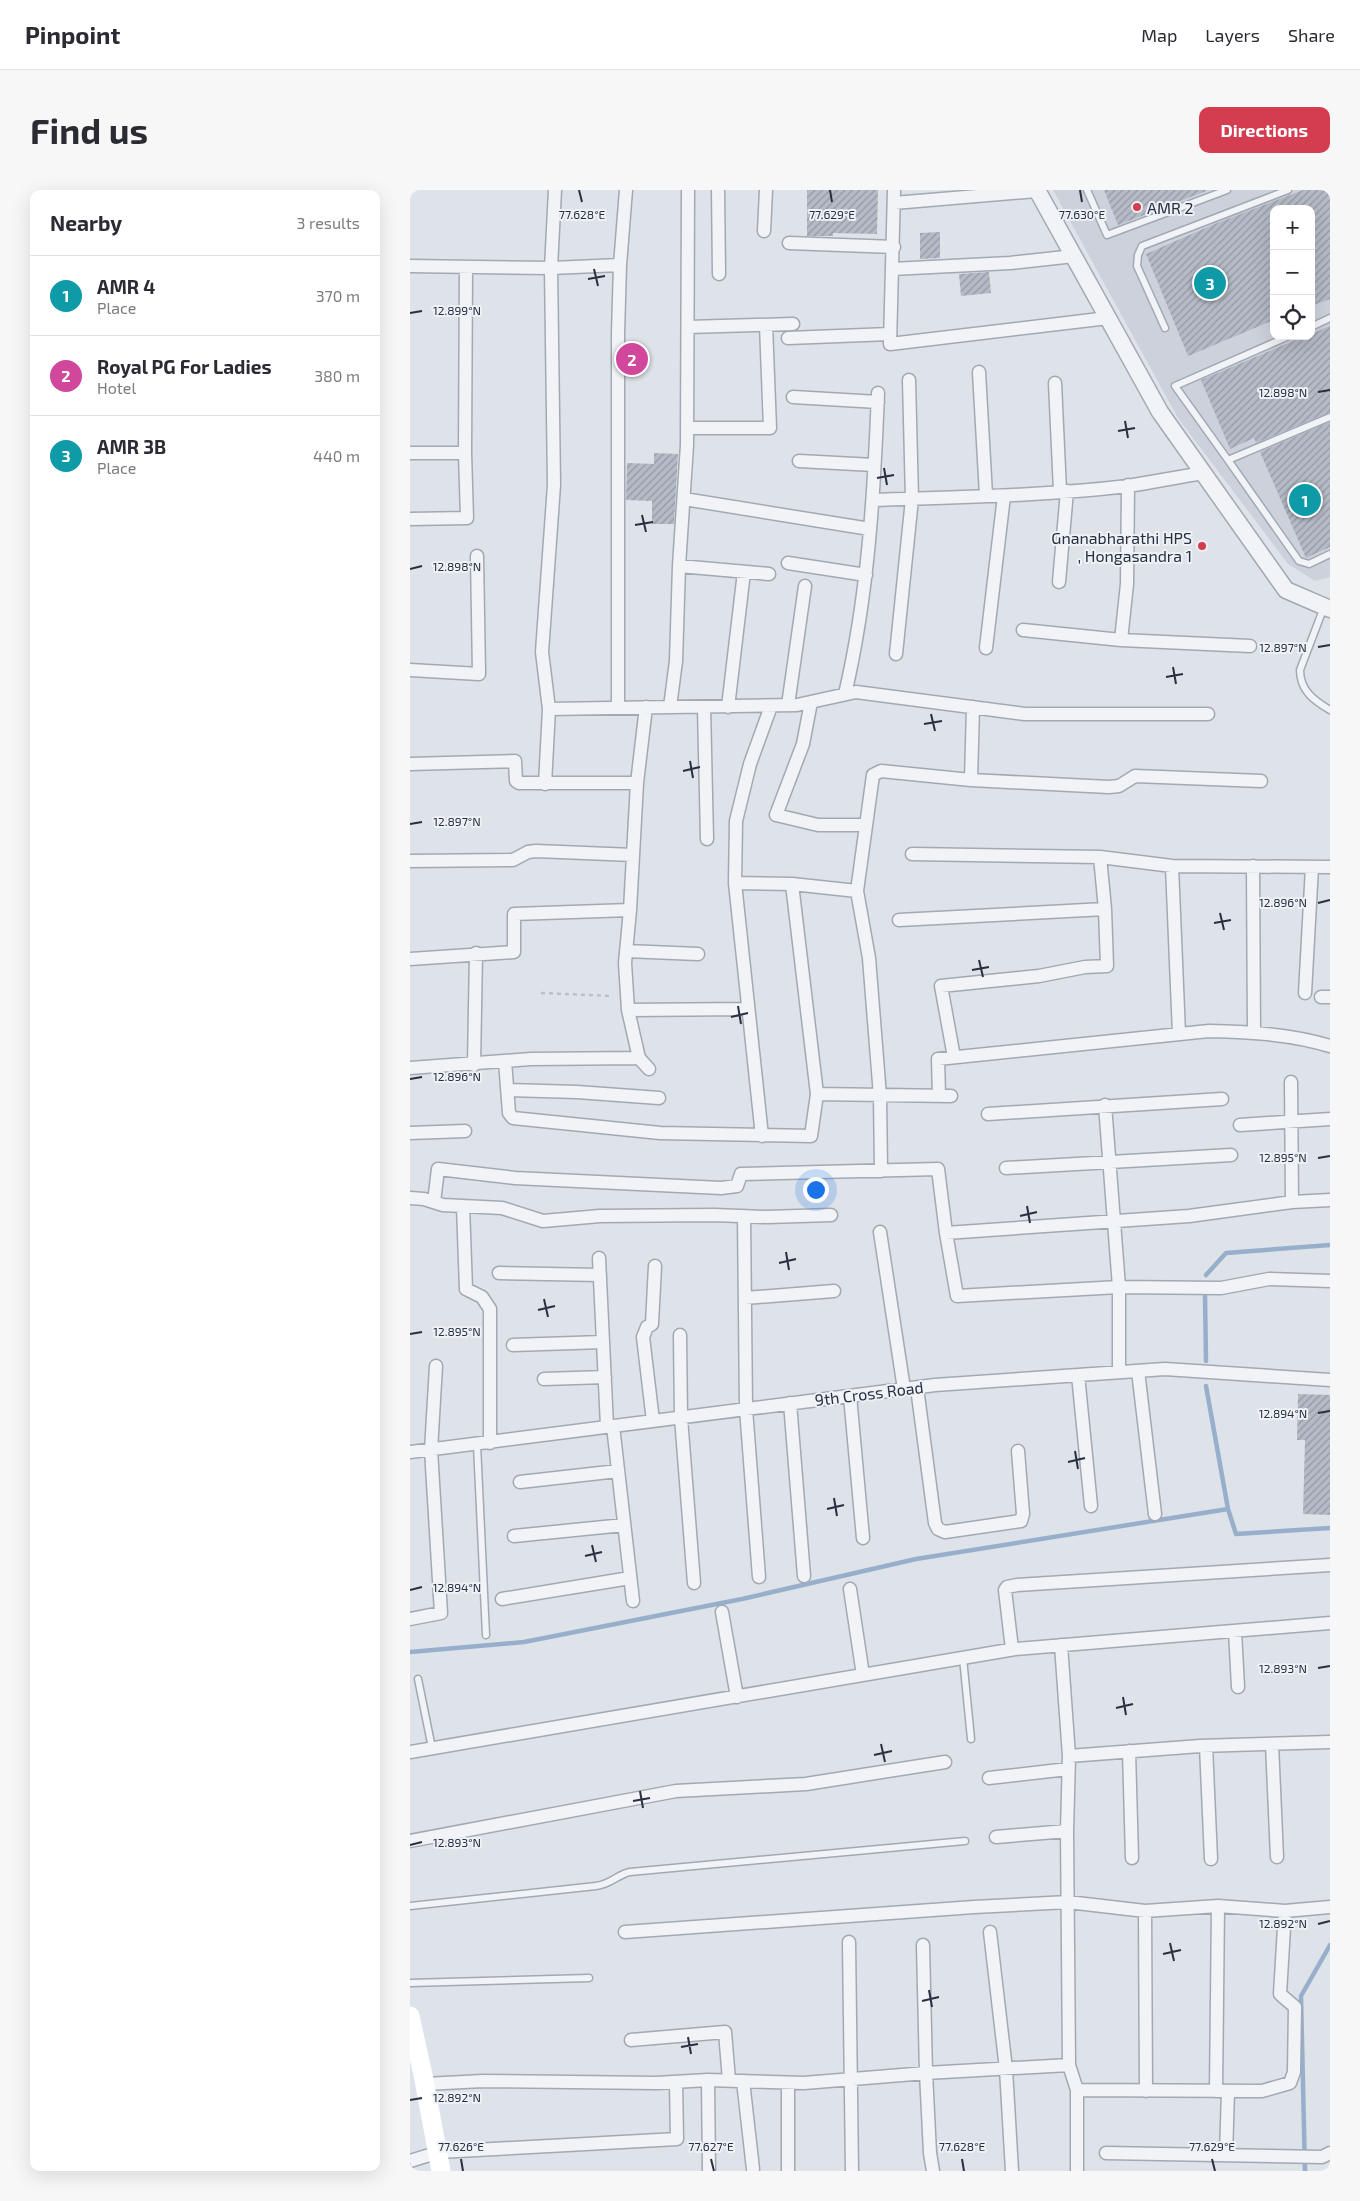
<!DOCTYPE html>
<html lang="en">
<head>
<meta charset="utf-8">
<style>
	:root { --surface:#fff; --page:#f7f7f7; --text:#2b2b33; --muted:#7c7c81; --line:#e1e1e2; --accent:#d43d50 }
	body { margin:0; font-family:"Exo 2",sans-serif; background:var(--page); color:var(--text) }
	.controls { position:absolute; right:15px; top:15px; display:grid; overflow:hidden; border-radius:10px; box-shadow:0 5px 20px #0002 }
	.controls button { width:45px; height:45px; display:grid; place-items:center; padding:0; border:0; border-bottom:1px solid var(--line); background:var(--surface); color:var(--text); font:25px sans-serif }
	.you { position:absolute; left:405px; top:999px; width:18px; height:18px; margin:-12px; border:4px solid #fff; border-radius:50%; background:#1a73e8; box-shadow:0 0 0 8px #1a73e833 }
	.badge { display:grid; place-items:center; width:32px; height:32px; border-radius:50%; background:var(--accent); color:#fff; font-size:16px; font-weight:700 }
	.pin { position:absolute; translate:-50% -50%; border:2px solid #fff; box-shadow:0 1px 5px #0006 }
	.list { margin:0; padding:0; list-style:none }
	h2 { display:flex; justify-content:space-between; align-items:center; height:65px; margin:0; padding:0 20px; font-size:21px }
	h2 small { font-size:16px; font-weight:400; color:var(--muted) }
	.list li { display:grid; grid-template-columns:32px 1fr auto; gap:15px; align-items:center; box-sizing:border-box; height:80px; padding:0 20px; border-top:1px solid var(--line) }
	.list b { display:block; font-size:19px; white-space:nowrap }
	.list p { margin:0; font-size:16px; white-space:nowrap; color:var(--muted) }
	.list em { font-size:16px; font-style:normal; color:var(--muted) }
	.icon { flex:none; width:28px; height:28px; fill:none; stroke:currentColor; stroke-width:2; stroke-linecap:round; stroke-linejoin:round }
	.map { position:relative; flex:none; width:920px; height:1981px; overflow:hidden; border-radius:10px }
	header { display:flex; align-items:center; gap:30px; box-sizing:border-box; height:70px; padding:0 25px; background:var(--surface); border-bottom:1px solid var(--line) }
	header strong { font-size:24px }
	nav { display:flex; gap:28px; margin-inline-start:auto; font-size:18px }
	.intro { display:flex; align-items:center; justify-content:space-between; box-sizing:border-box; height:120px; padding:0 30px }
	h1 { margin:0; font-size:35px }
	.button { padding:12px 22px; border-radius:10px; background:var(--accent); color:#fff; font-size:18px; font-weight:700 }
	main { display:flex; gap:30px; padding:0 30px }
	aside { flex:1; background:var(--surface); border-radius:10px; box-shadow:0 5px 20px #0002 }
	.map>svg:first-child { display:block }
	.built { fill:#ccd1db; fill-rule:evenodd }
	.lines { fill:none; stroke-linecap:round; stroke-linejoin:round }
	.stream { stroke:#97afcb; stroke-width:4.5 }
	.building { fill:url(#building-hatch) }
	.service-casing { stroke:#a3a9b3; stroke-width:9 }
	.minor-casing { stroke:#a3a9b3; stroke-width:15 }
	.tertiary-casing { stroke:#a3a9b3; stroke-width:19 }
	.path { stroke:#bcc0c7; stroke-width:2.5; stroke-dasharray:4 4; stroke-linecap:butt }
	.service { stroke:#f1f3f7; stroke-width:6 }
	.minor { stroke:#f1f3f7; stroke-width:12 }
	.tertiary { stroke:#f1f3f7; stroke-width:16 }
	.secondary { stroke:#fff; stroke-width:19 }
	.ticks { fill:none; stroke:#272f40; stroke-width:2 }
	.poi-dot { fill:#d43d50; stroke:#eef1f6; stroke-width:2 }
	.labels { text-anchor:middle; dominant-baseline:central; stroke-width:4; stroke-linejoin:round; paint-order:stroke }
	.poi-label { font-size:16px; fill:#272f40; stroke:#eef1f6; text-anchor:start }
	.street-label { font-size:16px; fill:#272f40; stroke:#eef1f6 }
	.ticks-label { font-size:12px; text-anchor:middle; fill:#272f40; stroke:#eef1f6; stroke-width:4; stroke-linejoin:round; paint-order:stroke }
</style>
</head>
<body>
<header>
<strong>Pinpoint</strong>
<nav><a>Map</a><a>Layers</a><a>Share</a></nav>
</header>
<div class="intro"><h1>Find us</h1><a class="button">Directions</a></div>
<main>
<aside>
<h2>Nearby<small>3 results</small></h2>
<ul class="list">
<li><span class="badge" style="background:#0f9aa8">1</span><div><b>AMR 4</b><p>Place</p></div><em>370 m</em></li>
<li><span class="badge" style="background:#d1479c">2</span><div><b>Royal PG For Ladies</b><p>Hotel</p></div><em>380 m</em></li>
<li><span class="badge" style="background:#0f9aa8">3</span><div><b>AMR 3B</b><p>Place</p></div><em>440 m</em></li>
</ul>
</aside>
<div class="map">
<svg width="920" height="1981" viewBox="0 0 920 1981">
	<defs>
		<pattern id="building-hatch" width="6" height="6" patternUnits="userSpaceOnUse" patternTransform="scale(1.25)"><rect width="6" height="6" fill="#b5bbc6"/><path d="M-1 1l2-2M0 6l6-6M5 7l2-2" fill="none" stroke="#9398a2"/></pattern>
	</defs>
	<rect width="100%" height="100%" fill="#dee2e9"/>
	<!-- built -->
	<path class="built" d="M643 0H920V387L905 391 878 374 768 228ZM864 19H901V146H864Z"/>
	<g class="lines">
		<!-- stream -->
		<path class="stream" d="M796 1085 816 1063 920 1055
			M795 1106 796 1171
			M796 1196 818 1319 826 1344 920 1338
			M0 1462 114 1452 332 1409 506 1369 818 1319
			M895 1981 891 1806 920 1755"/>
	</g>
	<!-- building -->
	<path class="building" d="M397 0H468L467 44 423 43V46H397Z
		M694 0H796V1L708 35Z
		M893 0H918L920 5V109L901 116V19H864V130L778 166 736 64 807 33Z
		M530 42V68L510 69V43Z
		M579 82 581 103 551 106 549 84Z
		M920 136V222L846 253 844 248 820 259 791 190 895 146H901V144Z
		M920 232V357L896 368 850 262Z
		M244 263 268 264 264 334H242V311L216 310 217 273 244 274Z
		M888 1204 920 1205V1325L893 1324 895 1250H887Z"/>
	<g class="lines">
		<!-- service casing -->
		<g class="service-casing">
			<path id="service" d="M677 0 697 45 817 0
				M901 137 920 128
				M755 138 727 76 728 65 732 56 878 0
				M920 227 818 270 889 371 899 374 920 364
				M818 270 765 196 879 146
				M914 417 890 480C890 500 903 510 920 520
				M67 1255 76 1445
				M553 1468 561 1549
				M8 1489 22 1558
				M0 1716 186 1696C202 1694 206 1685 220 1682L555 1651
				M0 1793 179 1788"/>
		</g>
		<!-- minor casing -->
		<g class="minor-casing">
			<path id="minor" d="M308 0 309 84
				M484 0 480 154 698 128
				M484 13 627 1
				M354 41 356 0
				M379 53 484 57
				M0 76 141 78 210 75
				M482 79 600 73 664 66
				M278 137 383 134
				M378 148 480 144
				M569 182 576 305
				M645 193 650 301
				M383 207 468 212
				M277 238H360L356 135
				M0 263H55
				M389 271 464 275
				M274 309 460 339
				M463 310C548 307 633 306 718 296 743 292 768 287 793 283
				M0 329 57 328 55 263 56 77
				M378 373 456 385
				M269 376 359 384
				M649 392 657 301
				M613 440 711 450 840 456
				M711 450 717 394 718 295
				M576 458 594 306
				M486 464 502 309 499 190
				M0 480 69 484 67 366
				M435 504C458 406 464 305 468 203
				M401 512 393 554 366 625 408 635H456
				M378 515 395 396
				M208 517V143L210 75 216 0
				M236 517 227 593 220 720 215 773 218 820 229 868 239 879
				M260 517 266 471 269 376 277 255 278 0
				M294 517 297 649
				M318 517 334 382
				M139 519 387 515 446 502 615 524H798
				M0 574 105 571 106 591 109 593H227
				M561 590 563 517
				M135 594 139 519 132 462 144 295 141 78 145 0
				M502 664 690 667 762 676 920 677
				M0 671 103 670 118 662 126 661 223 665
				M762 676 769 844
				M843 676 844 842
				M325 693 382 694 447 701
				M489 730 695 719 690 667
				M216 761 288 764
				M0 769 104 762V724L220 720
				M895 803 902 677
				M911 807H920
				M218 820 338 819
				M544 867 531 796 629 786 675 777 697 776 695 719
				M95 871 99 923 103 928 250 943 401 946 407 904 382 694
				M64 875 66 763
				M0 878 121 869 229 868
				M881 892 882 1012
				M98 900 167 902 249 908
				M407 904 541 906
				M529 906 528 869 799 841C840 842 881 844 920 856
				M695 915 709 1097V1182
				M578 924 812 909
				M830 935 920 929
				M0 943 55 941
				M352 946 325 693 326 631 340 574 361 516
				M596 978 821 965
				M471 981 470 906 459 768 447 701 463 585 471 581 561 590 699 597 709 596 725 586 851 591
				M0 1008 14 1009 33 1015 92 1018 133 1031 190 1026 305 1025 357 1027 421 1025
				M24 1012 28 979 105 988 311 998 327 996 331 984 528 979 536 1043 547 1106 709 1097 811 1098 859 1089 920 1091
				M53 1016 56 1099 72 1107 80 1119V1253
				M334 1026 336 1219 349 1387
				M470 1042 494 1199
				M536 1043 779 1026 882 1012 920 1010
				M189 1068 197 1236
				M89 1083 190 1085
				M335 1108 424 1101
				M270 1145 271 1228 284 1393
				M103 1155 193 1152
				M728 1181 745 1324
				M668 1185 681 1316
				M134 1189 195 1187
				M507 1198 525 1333 528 1339 535 1342 611 1331 613 1324 608 1261
				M440 1206 453 1348
				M380 1213 394 1386
				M243 1231 233 1147 237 1137 242 1134 245 1076
				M203 1236 223 1411
				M0 1262 525 1195 755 1179 920 1190
				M110 1292 208 1281
				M104 1346 214 1335
				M440 1399 453 1485
				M92 1409 220 1388
				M312 1422 327 1507
				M0 1429 31 1423 21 1260 26 1176
				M825 1441 828 1497
				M651 1455 659 1566 657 1641 659 1875 667 1900 852 1901 880 1893 884 1882 885 1817 870 1804 875 1721
				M602 1459 595 1400 597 1397 607 1395 920 1375
				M862 1554 867 1667
				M796 1556 801 1669
				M719 1561 722 1668
				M0 1562 605 1459 920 1433
				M659 1566 790 1556 920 1552
				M579 1588 658 1579
				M586 1647 657 1641
				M0 1651 266 1601 396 1594 535 1572
				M735 1721 736 1901
				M215 1742 564 1717 658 1712 735 1721 808 1716 875 1721 920 1717
				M580 1742 596 1879 602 1981
				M439 1752 442 1981
				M513 1755 516 1883 520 1963 523 1981
				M221 1850 315 1842 319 1890
				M298 1890 299 1981
				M333 1891 343 1979
				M378 1893V1981
				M15 1894 73 1891 246 1893 298 1890 394 1893 516 1883 659 1875
				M667 1900V1981
				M806 1901 808 1716
				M696 1963 912 1967 920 1963
				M816 1965 818 1901
				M0 1971 29 1962 267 1949 266 1892"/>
		</g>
		<!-- tertiary casing -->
		<g class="tertiary-casing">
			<path id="tertiary" d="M627 0 750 222 876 400 920 419"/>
		</g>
		<!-- path -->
		<path class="path" d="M131 803 203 806"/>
		<!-- service -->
		<use href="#service" class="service"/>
		<!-- minor -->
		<use href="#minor" class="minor"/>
		<!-- tertiary -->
		<use href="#tertiary" class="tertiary"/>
		<!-- secondary -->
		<path class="secondary" d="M0 1826 13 1885 31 1981"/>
	</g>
	<!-- ticks -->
	<path class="ticks" d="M169 0 172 12M420 0 422 12M670 0 672 12M184 79 188 96M178 89 195 86M0 123 12 121M908 202 920 200M715 231 718 248M708 241 725 238M474 278 477 295M467 288 484 285M232 325 236 342M225 335 243 332M0 379 12 376M908 457 920 455M763 477 766 494M756 487 773 484M521 524 525 541M514 534 532 531M280 571 283 588M273 581 290 577M0 634 12 632M908 713 920 710M810 723 814 740M804 733 821 730M569 770 573 787M562 780 579 777M328 816 331 834M321 827 338 823M0 889 12 887M908 968 920 966M617 1016 620 1033M610 1026 627 1022M376 1062 379 1080M369 1073 386 1069M134 1109 138 1127M128 1120 145 1116M0 1144 12 1142M908 1223 920 1221M665 1261 668 1279M658 1272 675 1268M424 1308 427 1326M417 1319 434 1315M182 1355 186 1372M175 1366 192 1362M0 1400 12 1397M908 1478 920 1476M713 1507 716 1525M706 1518 723 1514M471 1554 475 1572M464 1565 482 1561M230 1601 233 1618M223 1611 240 1608M0 1655 12 1652M908 1734 920 1731M760 1753 764 1771M753 1764 771 1760M519 1800 522 1817M512 1811 529 1807M278 1847 281 1864M271 1857 288 1854M0 1910 12 1908M51 1969 53 1981M301 1969 304 1981M552 1969 554 1981M802 1969 805 1981"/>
	<!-- markers -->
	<g class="poi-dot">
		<circle cx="727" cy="17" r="5"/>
		<circle cx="792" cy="356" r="5"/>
	</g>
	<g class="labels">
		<!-- poi labels -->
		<g class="poi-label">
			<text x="737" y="17">AMR 2</text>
			<text x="782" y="347" text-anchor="end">Gnanabharathi HPS<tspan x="782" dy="18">, Hongasandra 1</tspan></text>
		</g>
		<!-- street labels -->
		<g class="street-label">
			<text transform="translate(459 1203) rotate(-7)">9th Cross Road</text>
		</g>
	</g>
	<g class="ticks-label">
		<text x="172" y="29">77.628°E</text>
		<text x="422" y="29">77.629°E</text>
		<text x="672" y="29">77.630°E</text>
		<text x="47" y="125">12.899°N</text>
		<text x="873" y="207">12.898°N</text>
		<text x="47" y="381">12.898°N</text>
		<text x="873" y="462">12.897°N</text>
		<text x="47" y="636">12.897°N</text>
		<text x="873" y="717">12.896°N</text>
		<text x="47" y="891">12.896°N</text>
		<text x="873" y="972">12.895°N</text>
		<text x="47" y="1146">12.895°N</text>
		<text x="873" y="1228">12.894°N</text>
		<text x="47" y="1402">12.894°N</text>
		<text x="873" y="1483">12.893°N</text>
		<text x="47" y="1657">12.893°N</text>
		<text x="873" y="1738">12.892°N</text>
		<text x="47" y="1912">12.892°N</text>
		<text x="51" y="1961">77.626°E</text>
		<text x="301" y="1961">77.627°E</text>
		<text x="552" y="1961">77.628°E</text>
		<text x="802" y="1961">77.629°E</text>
	</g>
</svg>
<div class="controls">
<button>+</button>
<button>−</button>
<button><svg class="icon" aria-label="locate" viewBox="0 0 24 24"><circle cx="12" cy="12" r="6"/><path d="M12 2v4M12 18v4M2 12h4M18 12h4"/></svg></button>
</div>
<div class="you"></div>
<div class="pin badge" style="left:895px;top:310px;background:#0f9aa8">1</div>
<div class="pin badge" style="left:222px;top:169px;background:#d1479c">2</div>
<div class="pin badge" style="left:800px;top:93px;background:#0f9aa8">3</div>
</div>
</main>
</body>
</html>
